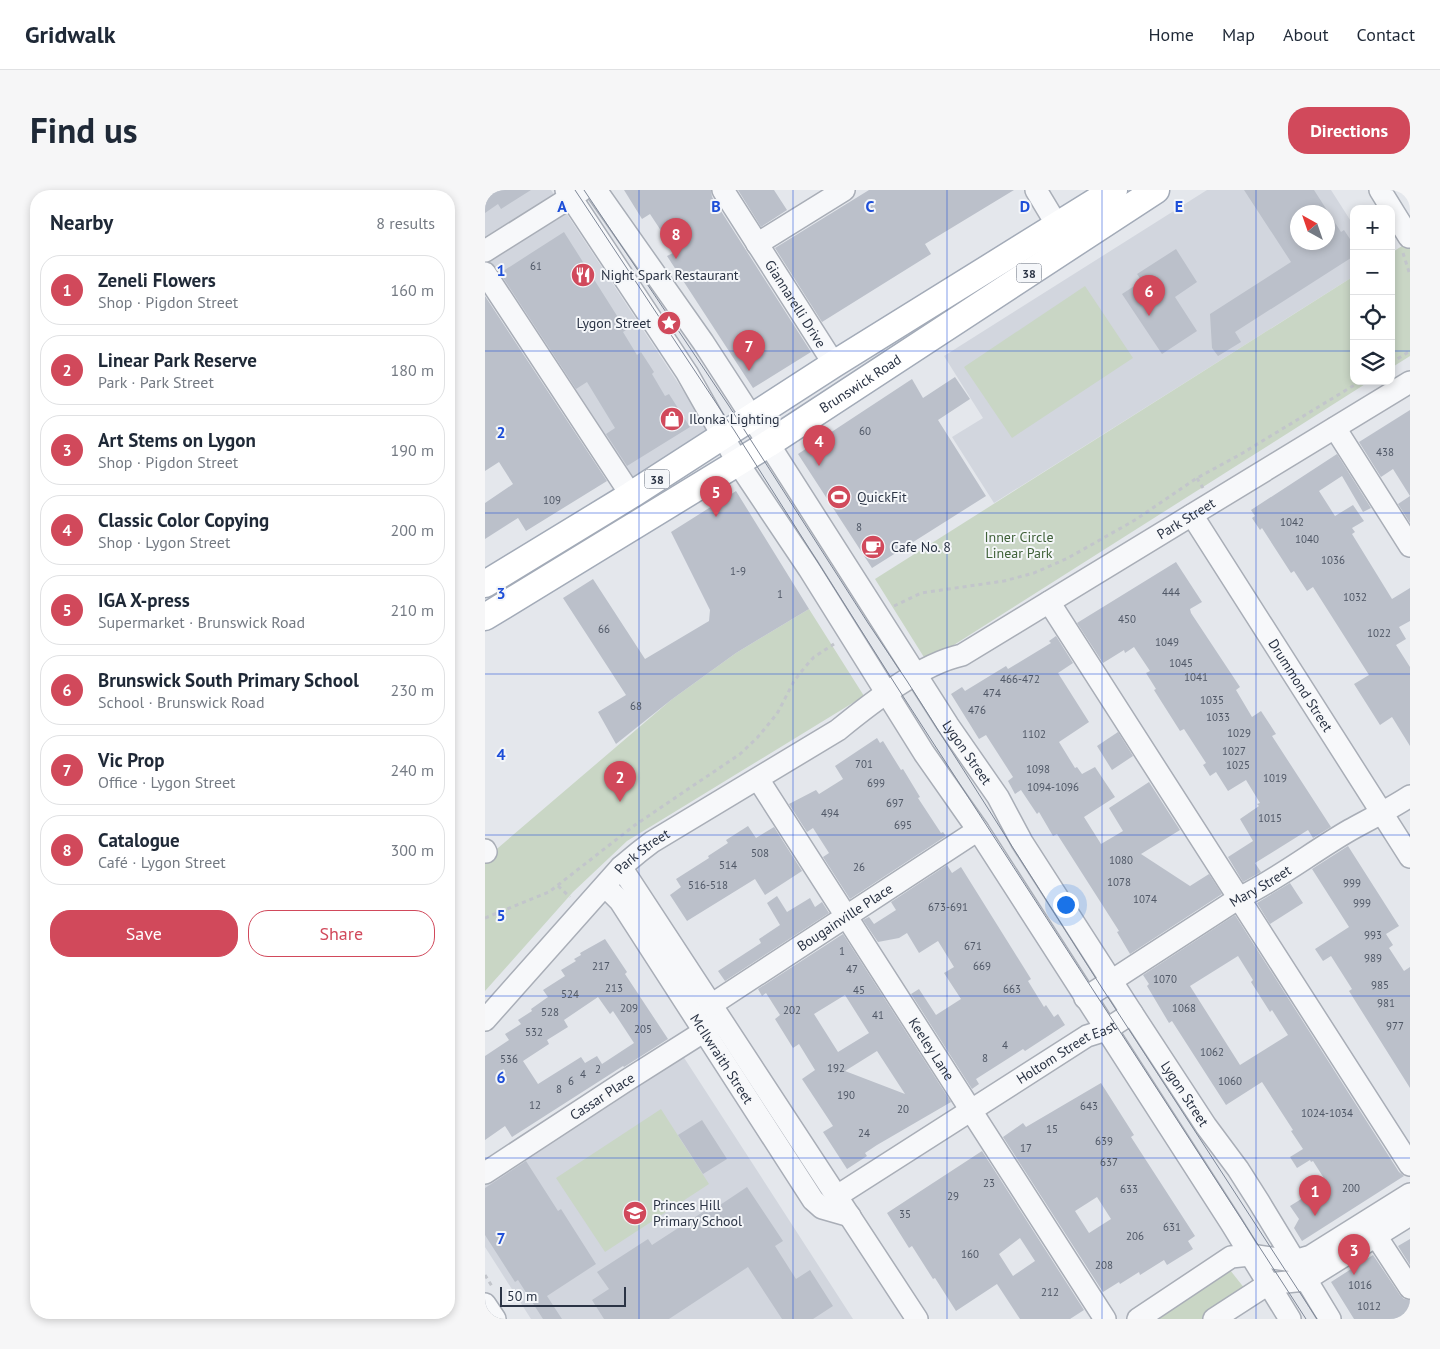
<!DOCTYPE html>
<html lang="en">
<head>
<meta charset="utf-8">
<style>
	:root { --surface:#fff; --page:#f6f6f7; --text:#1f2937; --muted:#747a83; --line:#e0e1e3; --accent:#d1495b }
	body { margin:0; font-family:"PT Sans",sans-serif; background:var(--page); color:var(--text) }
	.controls { position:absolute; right:15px; top:15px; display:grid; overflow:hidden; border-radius:10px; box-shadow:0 2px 8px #0003 }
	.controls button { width:45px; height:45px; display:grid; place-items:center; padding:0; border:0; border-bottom:1px solid var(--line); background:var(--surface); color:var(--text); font:25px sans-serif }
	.compass { position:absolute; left:805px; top:15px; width:45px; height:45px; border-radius:50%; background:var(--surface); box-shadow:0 2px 8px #0003; rotate:320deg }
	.scale { position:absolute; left:15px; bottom:12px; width:126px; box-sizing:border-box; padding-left:5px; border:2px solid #2b3445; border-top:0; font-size:14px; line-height:18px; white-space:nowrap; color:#2b3445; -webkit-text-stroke:4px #f4f6f9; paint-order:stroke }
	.you { position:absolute; left:580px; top:714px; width:18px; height:18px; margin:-12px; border:4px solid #fff; border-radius:50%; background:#1a73e8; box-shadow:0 0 0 8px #1a73e833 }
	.badge { display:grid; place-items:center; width:32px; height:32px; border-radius:50%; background:var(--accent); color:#fff; font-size:16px; font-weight:700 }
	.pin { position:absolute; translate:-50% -41px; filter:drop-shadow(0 1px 2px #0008) }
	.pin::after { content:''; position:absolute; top:26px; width:18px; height:15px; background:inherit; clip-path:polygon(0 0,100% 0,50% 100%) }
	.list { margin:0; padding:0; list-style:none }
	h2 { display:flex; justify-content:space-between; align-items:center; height:65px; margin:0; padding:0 20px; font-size:21px }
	h2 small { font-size:16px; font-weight:400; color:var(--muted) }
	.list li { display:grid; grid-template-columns:32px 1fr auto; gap:15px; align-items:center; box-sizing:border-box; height:70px; margin:0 10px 10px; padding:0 10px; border:1px solid var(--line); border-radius:20px }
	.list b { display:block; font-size:19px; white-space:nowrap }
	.list p { margin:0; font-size:16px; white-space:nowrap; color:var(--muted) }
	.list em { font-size:16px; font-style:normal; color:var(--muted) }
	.actions { display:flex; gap:10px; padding:15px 20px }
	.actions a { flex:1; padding:11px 0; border:1px solid var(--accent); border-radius:20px; text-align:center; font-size:18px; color:var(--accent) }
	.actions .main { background:var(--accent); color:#fff }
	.icon { flex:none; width:28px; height:28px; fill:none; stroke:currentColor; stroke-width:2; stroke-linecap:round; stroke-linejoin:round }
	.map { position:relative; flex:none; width:925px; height:1129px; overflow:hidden; border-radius:20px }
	header { display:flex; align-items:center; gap:30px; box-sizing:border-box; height:70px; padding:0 25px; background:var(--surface); border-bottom:1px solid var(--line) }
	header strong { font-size:24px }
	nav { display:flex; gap:28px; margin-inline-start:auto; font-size:18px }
	.intro { display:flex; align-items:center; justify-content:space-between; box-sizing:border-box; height:120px; padding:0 30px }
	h1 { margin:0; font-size:35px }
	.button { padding:12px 22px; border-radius:20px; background:var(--accent); color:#fff; font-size:18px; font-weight:700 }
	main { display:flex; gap:30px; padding:0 30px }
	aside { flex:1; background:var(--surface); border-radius:20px; box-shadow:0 2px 8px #0003 }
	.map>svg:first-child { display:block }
	.built { fill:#d2d6de; fill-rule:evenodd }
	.green { fill:#c9d6c5 }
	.building { fill:#bbc0ca; fill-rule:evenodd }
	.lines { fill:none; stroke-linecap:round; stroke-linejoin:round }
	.minor-casing { stroke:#a9aeb7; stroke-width:24 }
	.major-casing { stroke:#a3abb8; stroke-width:29 }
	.path { stroke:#c2c5cb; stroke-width:3; stroke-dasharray:4 4; stroke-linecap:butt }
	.minor { stroke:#f7f8fa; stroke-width:21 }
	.major { stroke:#fff; stroke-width:26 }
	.tram { stroke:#7d8696; stroke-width:1 }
	.grid { fill:none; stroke:#1d4ed8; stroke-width:1; stroke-opacity:0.55 }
	.labels { text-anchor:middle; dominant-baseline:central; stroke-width:4; stroke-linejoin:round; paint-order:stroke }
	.number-label { font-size:11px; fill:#4f5766 }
	.shield { fill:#f4f6f9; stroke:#676e7b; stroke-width:1 }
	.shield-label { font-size:12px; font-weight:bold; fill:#2b3445 }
	.poi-label { font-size:14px; fill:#2b3445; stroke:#f4f6f9; text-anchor:start }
	.street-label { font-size:14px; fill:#2b3445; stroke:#f4f6f9 }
	.park-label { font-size:14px; fill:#3f6138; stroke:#f4f6f9 }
	.grid-label { font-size:16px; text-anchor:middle; font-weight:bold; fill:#1d4ed8; stroke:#f4f6f9; stroke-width:4; stroke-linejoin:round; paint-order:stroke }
</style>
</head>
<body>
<header>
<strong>Gridwalk</strong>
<nav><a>Home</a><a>Map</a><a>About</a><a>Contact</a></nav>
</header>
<div class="intro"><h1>Find us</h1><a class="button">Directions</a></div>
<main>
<aside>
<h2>Nearby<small>8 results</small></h2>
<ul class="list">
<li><span class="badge">1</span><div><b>Zeneli Flowers</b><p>Shop · Pigdon Street</p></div><em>160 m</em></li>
<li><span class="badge">2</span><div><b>Linear Park Reserve</b><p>Park · Park Street</p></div><em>180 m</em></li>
<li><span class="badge">3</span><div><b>Art Stems on Lygon</b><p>Shop · Pigdon Street</p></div><em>190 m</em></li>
<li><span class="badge">4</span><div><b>Classic Color Copying</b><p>Shop · Lygon Street</p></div><em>200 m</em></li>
<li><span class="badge">5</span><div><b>IGA X-press</b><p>Supermarket · Brunswick Road</p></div><em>210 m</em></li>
<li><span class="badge">6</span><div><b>Brunswick South Primary School</b><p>School · Brunswick Road</p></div><em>230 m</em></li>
<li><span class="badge">7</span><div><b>Vic Prop</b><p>Office · Lygon Street</p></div><em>240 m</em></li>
<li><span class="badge">8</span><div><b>Catalogue</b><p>Café · Lygon Street</p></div><em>300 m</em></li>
</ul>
<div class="actions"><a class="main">Save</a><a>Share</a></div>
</aside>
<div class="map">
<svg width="925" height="1129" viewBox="0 0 925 1129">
	<rect width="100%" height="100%" fill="#e4e7ec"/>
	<!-- built -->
	<path class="built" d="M0 0H66L226 243 141 293 0 78Z
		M722 0H846L869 36V86L509 313 467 247 498 228 459 166ZM812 22H842V52H812Z
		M196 863 368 1129H46L0 1057V989Z"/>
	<!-- green -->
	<path class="green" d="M925 51V166L906 178V63Z
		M869 86V191H885L442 472 390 389Z
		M600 96 648 168 527 248 479 177Z
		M324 419 379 506 142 651 88 702 0 801V669L186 510 251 463Z
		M176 919 224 994 120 1062 71 988Z
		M745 1080 760 1099 720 1129H665Z"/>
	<!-- building -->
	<path class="building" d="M0 0H46L16 19 13 14 0 23Z
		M139 0H226L227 7 326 162 268 198 182 66 190 62 165 24 157 29Z
		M253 0H289L302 20 276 37Z
		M384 0H529L440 54 446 64 337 132 290 58Z
		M759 0H829L856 42 859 40 869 55V66L750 142 756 152 733 166 727 158 725 124 806 72ZM812 22H842V52H812Z
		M79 42 141 140 138 142 152 165 156 162 169 182 167 184 180 206 184 204 205 237 142 276 121 244 130 238 102 192 91 199 15 83Z
		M691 59 712 92 690 107 712 141 677 164 637 104 657 91 652 84Z
		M0 106 122 291 41 341 33 328 0 349V313L28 294 14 272 0 281Z
		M470 187 485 209 453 230 501 306 387 378 313 264 427 189 438 208Z
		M925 220V306L908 279 896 287 874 252Z
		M852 264 886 318 878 322 857 286 834 301 850 326 868 315 879 331 867 338 870 342 867 344 907 409 925 398V431L914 437 921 449 911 455 925 477V556L907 527 895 535 869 494 884 485 828 397 822 401 809 381 806 383 777 338 775 340 767 328 770 326 766 320Z
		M251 301 324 419 251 463 186 510 131 554 113 522 141 505 78 408 108 389 160 469 224 431 225 420 186 342Z
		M925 306V333L913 314Z
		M691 372 717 412 705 419 706 423 755 497 751 500 767 527 776 521 791 544 787 546 846 637 828 648 823 640 770 673 776 682 758 692 743 667 768 651 755 629 774 616 772 614 775 613 761 590 743 601 731 582 725 586 718 575 721 573 699 539 695 541 669 500 671 499 661 483 665 481 649 457 640 463 639 460 618 473 592 433Z
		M571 446 588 473 573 483 604 532 574 552 590 578 592 577 597 584 610 577 630 607 599 627 616 654 638 641 624 618 664 592 695 640 656 664 705 696 724 684 737 704 645 764 632 742 634 741 572 644 568 646 554 622 552 624 536 600 530 604 523 591 528 587 501 545 494 549 466 504 477 497 480 501 521 476 523 479 566 453 564 451Z
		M633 542 648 566 627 580 612 556Z
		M392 548 395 553 398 551 416 580 418 579 435 607 433 608 456 643 458 642 461 646 365 709 338 667 344 663 328 638 322 642 304 614 331 600 334 604 358 589 350 576Z
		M263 636 271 648 289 637 317 681 280 705 270 689 202 731 185 705 196 697 191 689 224 668 223 666 243 653 241 650Z
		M863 656 914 736 901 744 908 755 904 758 919 781 925 777V898L864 801 867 799 846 766 838 771 830 759 864 737 827 679Z
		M462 675 467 683 476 677 546 789 543 791 559 817 561 815 569 827 573 824 580 835 540 861 538 859 491 889 494 894 487 899 426 804 434 799 451 825 476 809 459 783 469 777 453 751 434 763 422 743 414 748 393 752 378 730 384 727 389 734 411 720 406 712Z
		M805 693 818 713 785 734 772 713Z
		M292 706 302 722 325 708 330 717 337 712 344 723 240 791 233 781 276 753 274 749 295 735 282 713Z
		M750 725 914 982 919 986 817 1051 809 1038 814 1029 805 1016 842 993 828 971 826 972 825 970 812 978 805 967 818 959 806 941 808 940 777 892 741 915 687 831 684 833 662 796 664 794 658 785ZM753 766 768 790 766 792 785 822 787 820 803 845 755 875 705 796Z
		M358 744 466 912 392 955 380 963 382 966 362 979 338 942 348 936 317 889 330 880 314 854 308 858 290 829 295 825 281 803 277 806 273 799ZM360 805 384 843 353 862 329 824ZM392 861 420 904 360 881Z
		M120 749 142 782 140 784 183 849 139 877 138 876 27 947 20 936 0 950V866L24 850 20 844 36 834 33 830 47 821 46 819 63 807 58 800 80 786 76 780 91 771 89 769 96 765 95 763ZM113 807 125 824 128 821 149 853 117 874 112 866 100 873 96 867 53 894 38 871 64 854 62 850 83 837 79 830Z
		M616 893 649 945 646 947 710 1046 703 1051 708 1059 682 1075 679 1070 655 1085 654 1082 635 1094 634 1092 618 1102 518 947 538 933 541 937ZM612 1007 626 1029 604 1043 590 1021Z
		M217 930 242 969 218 984 193 945Z
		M497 961 599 1120 585 1129H535L512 1094 471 1121 450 1088 448 1089 427 1056 424 1058 402 1023ZM535 1048 550 1071 528 1086 514 1064Z
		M41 971 73 1021 76 1019 111 1074 62 1106 77 1129H58L33 1090 30 1092 0 1045V998Z
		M262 997 298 1051 290 1056 311 1089 325 1080 348 1116 328 1129H297L263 1077 184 1129H119L107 1110 124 1099 112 1082 163 1049 167 1055 221 1020 223 1023Z
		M925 1049V1075L913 1056Z
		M888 1065 915 1105 919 1109 925 1110V1129H869L846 1092Z"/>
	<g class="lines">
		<!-- minor casing -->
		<g class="minor-casing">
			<g id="minor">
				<path d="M81 0 202 183 253 273 324 379 439 563 493 640 746 1033 805 1129"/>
				<path id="s1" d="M111 0 218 152 255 209 463 535 513 607 537 652 647 823 721 936 753 979 774 1012 845 1129"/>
				<path id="s2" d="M238 0 349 174"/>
				<path d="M551 0 572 35"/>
				<path d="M895 0 924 47"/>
				<path d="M272 54 359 0"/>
				<path d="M0 61 97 0"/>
				<path d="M0 83 146 305"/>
				<path d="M850 238 925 356"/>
				<path id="s3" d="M707 325 925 667"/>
				<path d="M564 412 925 975"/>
				<path id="s4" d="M273 589 620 1129"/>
				<path d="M0 660 1 662"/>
				<path d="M136 677 432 1129"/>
				<path id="s5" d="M120 696 135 711 328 1010 337 1018 365 1026"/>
				<path id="s6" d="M600 808 754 708C793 689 827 662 865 640 885 629 905 619 925 606"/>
				<path id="s7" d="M226 815 493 640"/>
				<path id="s8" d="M0 830 136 677 154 662 167 652 353 540C386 513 436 474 477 465L925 192"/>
				<path id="s9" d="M0 983 139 892 229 835"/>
				<path id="s10" d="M352 1006 602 846 621 840 647 823"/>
				<path d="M891 1046 925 1098"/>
				<path d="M0 1114 10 1129"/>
				<path d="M653 1129 746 1067 765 1065 809 1071 826 1066 925 1004"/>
				<path d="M729 1129 783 1094 820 1090 925 1025"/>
			</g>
		</g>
		<!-- major casing -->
		<g class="major-casing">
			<g id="major">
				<path d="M0 394 146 305 349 174 629 0"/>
				<path id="s11" d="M0 427 283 254 671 0"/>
			</g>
		</g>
		<!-- path -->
		<path class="path" d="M918 63 925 85
			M906 173 925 161
			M712 288 718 298
			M409 416 436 403 519 391 549 383 583 368 650 330 712 288 756 264 876 191
			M73 696 85 707
			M0 728 64 702 150 635 255 564 272 548 287 530 293 522 309 491 320 477 329 467 349 454
			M0 1085 8 1098"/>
		<!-- minor -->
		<use href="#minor" class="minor"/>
		<!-- major -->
		<use href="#major" class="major"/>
		<!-- tram -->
		<path class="tram" d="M90 0 249 240 412 497 821 1129
			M99 0 244 216 383 433 422 491 617 798 832 1129"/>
	</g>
	<!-- grid -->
	<path class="grid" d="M154 0V1129M308 0V1129M462 0V1129M617 0V1129M771 0V1129M0 161H869M906 161H925M0 323H925M0 484H925M0 645H925M0 806H925M0 968H925"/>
	<!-- icons -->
	<defs>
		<g id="restaurant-disc" transform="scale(1.25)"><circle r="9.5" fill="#d1495b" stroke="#f4f6f9"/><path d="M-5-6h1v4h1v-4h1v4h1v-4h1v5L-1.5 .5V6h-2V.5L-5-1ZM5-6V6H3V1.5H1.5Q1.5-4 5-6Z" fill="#fff"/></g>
		<g id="sight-disc" transform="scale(1.25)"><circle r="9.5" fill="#d1495b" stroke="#f4f6f9"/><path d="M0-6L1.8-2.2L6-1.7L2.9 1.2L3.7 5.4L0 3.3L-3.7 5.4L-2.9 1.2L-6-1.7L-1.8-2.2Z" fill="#fff"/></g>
		<g id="shop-disc" transform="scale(1.25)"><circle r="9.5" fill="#d1495b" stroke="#f4f6f9"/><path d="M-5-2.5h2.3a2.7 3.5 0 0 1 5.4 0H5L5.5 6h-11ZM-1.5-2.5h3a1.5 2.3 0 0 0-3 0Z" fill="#fff"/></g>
		<g id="stadium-disc" transform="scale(1.25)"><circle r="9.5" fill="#d1495b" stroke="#f4f6f9"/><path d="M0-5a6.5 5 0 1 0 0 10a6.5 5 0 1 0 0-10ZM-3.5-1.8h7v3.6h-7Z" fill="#fff"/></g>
		<g id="cafe-disc" transform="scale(1.25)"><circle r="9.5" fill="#d1495b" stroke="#f4f6f9"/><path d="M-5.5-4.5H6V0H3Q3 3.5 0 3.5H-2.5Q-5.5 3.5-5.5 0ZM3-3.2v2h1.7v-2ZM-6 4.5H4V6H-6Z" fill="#fff"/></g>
		<g id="school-disc" transform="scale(1.25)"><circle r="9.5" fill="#d1495b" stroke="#f4f6f9"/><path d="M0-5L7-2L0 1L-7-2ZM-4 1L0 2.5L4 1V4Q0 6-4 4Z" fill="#fff"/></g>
	</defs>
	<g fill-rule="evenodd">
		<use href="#restaurant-disc" x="98" y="85"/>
		<use href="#sight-disc" x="184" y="133"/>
		<use href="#shop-disc" x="187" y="229"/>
		<use href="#stadium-disc" x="354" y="307"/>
		<use href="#cafe-disc" x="388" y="357"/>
		<use href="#school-disc" x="150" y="1023"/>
	</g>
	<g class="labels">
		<!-- number labels -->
		<g class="number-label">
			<text x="51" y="76">61</text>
			<text x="380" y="241">60</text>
			<text x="900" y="262">438</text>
			<text x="67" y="310">109</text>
			<text x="807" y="332">1042</text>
			<text x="374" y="337">8</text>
			<text x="822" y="349">1040</text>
			<text x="848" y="370">1036</text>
			<text x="253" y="381">1-9</text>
			<text x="686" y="402">444</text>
			<text x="295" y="404">1</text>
			<text x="870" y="407">1032</text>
			<text x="642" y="429">450</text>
			<text x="119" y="439">66</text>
			<text x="894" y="443">1022</text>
			<text x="682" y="452">1049</text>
			<text x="696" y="473">1045</text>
			<text x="711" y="487">1041</text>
			<text x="535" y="489">466-472</text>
			<text x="507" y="503">474</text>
			<text x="727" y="510">1035</text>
			<text x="151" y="516">68</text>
			<text x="492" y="520">476</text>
			<text x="733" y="527">1033</text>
			<text x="754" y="543">1029</text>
			<text x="549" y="544">1102</text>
			<text x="749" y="561">1027</text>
			<text x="379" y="574">701</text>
			<text x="753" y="575">1025</text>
			<text x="553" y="579">1098</text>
			<text x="790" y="588">1019</text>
			<text x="391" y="593">699</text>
			<text x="568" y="597">1094-1096</text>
			<text x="410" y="613">697</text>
			<text x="345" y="623">494</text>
			<text x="785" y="628">1015</text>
			<text x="418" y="635">695</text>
			<text x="275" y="663">508</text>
			<text x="636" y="670">1080</text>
			<text x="243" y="675">514</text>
			<text x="374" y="677">26</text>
			<text x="634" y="692">1078</text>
			<text x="867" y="693">999</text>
			<text x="223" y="695">516-518</text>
			<text x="660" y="709">1074</text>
			<text x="877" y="713">999</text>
			<text x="463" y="717">673-691</text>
			<text x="888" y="745">993</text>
			<text x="488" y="756">671</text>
			<text x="357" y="761">1</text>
			<text x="888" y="768">989</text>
			<text x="116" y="776">217</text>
			<text x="497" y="776">669</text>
			<text x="367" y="779">47</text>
			<text x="680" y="789">1070</text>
			<text x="895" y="795">985</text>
			<text x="129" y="798">213</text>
			<text x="527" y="799">663</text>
			<text x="374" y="800">45</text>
			<text x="85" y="804">524</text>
			<text x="901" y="813">981</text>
			<text x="144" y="818">209</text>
			<text x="699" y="818">1068</text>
			<text x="307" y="820">202</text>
			<text x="65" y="822">528</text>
			<text x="393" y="825">41</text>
			<text x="910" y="836">977</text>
			<text x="158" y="839">205</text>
			<text x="49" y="842">532</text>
			<text x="520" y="855">4</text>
			<text x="727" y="862">1062</text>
			<text x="500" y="868">8</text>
			<text x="24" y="869">536</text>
			<text x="351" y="878">192</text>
			<text x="113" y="879">2</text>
			<text x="98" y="884">4</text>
			<text x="86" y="891">6</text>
			<text x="745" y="891">1060</text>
			<text x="74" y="899">8</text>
			<text x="361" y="905">190</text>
			<text x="50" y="915">12</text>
			<text x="604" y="916">643</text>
			<text x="418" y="919">20</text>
			<text x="842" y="923">1024-1034</text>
			<text x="567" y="939">15</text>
			<text x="379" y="943">24</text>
			<text x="619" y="951">639</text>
			<text x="541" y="958">17</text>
			<text x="624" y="972">637</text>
			<text x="504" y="993">23</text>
			<text x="866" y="998">200</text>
			<text x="644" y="999">633</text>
			<text x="468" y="1006">29</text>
			<text x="420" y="1024">35</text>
			<text x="687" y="1037">631</text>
			<text x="650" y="1046">206</text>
			<text x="485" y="1064">160</text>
			<text x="619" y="1075">208</text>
			<text x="875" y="1095">1016</text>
			<text x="565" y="1102">212</text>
			<text x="884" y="1116">1012</text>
		</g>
		<!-- shield labels -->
		<g class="shield">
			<rect x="531.5" y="73.5" width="25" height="19" rx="4"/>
			<rect x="159.5" y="279.5" width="25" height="19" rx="4"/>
		</g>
		<g class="shield-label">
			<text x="544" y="83">38</text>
			<text x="172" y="289">38</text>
		</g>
		<!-- poi labels -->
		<g class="poi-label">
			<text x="116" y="85">Night Spark Restaurant</text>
			<text x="166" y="133" text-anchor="end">Lygon Street</text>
			<text x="204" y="229">Ilonka Lighting</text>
			<text x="372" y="307">QuickFit</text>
			<text x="406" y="357">Cafe No. 8</text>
			<text x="168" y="1015">Princes Hill<tspan x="168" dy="16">Primary School</tspan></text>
		</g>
		<!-- street labels -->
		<g class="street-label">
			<text stroke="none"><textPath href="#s2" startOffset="135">Giannarelli Drive</textPath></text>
			<text stroke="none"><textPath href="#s11" startOffset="442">Brunswick Road</textPath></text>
			<text stroke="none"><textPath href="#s8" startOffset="870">Park Street</textPath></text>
			<text stroke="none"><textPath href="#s3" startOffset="202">Drummond Street</textPath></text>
			<text stroke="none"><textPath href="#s1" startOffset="674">Lygon Street</textPath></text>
			<text stroke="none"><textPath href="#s8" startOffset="231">Park Street</textPath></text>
			<text stroke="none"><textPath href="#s6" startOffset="208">Mary Street</textPath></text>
			<text stroke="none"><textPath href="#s7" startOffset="160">Bougainville Place</textPath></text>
			<text stroke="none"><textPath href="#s4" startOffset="321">Keeley Lane</textPath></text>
			<text stroke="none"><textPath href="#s5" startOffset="209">McIlwraith Street</textPath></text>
			<text stroke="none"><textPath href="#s10" startOffset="271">Holtom Street East</textPath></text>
			<text stroke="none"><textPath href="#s1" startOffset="1079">Lygon Street</textPath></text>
			<text stroke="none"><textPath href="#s9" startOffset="140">Cassar Place</textPath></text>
		</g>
		<!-- park labels -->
		<g class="park-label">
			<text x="534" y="347">Inner Circle<tspan x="534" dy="16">Linear Park</tspan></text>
		</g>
	</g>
	<g class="grid-label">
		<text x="77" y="22">A</text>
		<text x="231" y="22">B</text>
		<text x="385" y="22">C</text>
		<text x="540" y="22">D</text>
		<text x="694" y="22">E</text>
		<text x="16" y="86">1</text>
		<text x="16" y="248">2</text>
		<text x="16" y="409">3</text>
		<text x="16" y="570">4</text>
		<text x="16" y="731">5</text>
		<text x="16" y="893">6</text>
		<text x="16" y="1054">7</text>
	</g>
</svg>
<div class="controls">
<button>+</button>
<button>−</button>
<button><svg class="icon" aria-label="locate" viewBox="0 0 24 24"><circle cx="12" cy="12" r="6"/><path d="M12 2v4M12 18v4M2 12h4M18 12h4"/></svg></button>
<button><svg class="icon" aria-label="layers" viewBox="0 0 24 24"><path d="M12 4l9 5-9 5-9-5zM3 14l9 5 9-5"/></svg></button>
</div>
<svg class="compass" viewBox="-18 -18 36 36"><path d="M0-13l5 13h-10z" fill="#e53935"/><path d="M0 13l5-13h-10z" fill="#747a83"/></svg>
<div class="scale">50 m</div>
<div class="you"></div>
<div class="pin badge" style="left:830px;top:1026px">1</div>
<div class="pin badge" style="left:135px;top:612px">2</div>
<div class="pin badge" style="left:869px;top:1085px">3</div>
<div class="pin badge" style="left:334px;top:276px">4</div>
<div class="pin badge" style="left:231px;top:327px">5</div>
<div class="pin badge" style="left:664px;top:126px">6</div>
<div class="pin badge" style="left:264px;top:181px">7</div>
<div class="pin badge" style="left:191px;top:69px">8</div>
</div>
</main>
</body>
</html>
